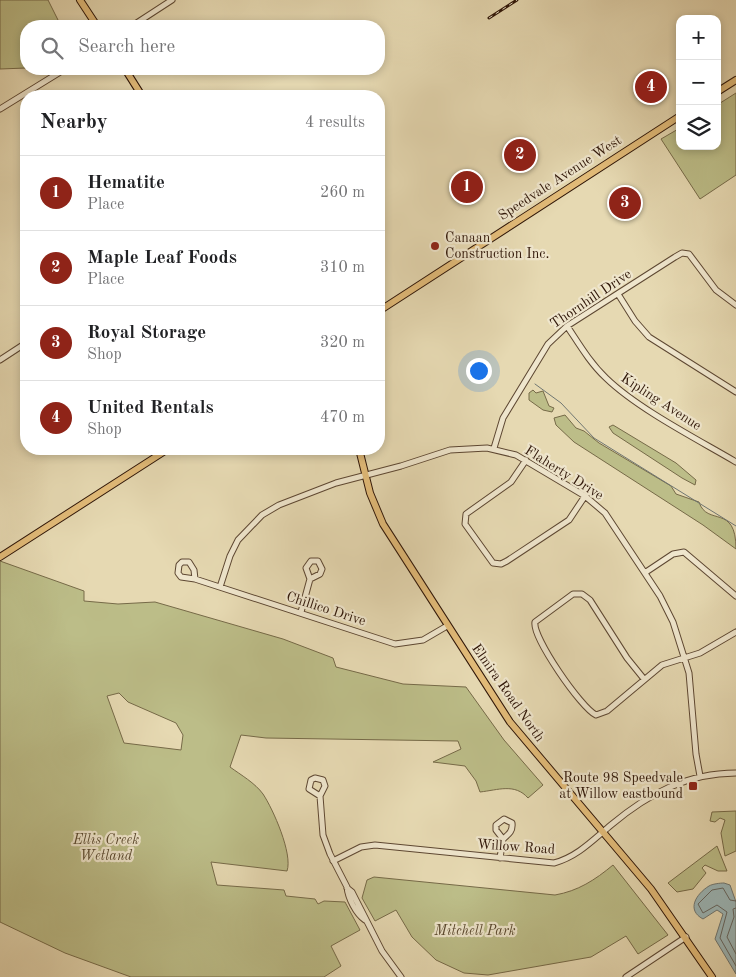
<!DOCTYPE html>
<html lang="en">
<head>
<meta charset="utf-8">
<style>
	:root { --surface:#fff; --page:#f6f6f6; --text:#202124; --muted:#757577; --line:#e0e0e0; --accent:#8f2418 }
	body { margin:0; font-family:"Old Standard TT",serif; background:var(--page); color:var(--text) }
	.controls { position:absolute; right:15px; top:15px; display:grid; overflow:hidden; border-radius:10px; box-shadow:0 2px 8px #0003 }
	.controls button { width:45px; height:45px; display:grid; place-items:center; padding:0; border:0; border-bottom:1px solid var(--line); background:var(--surface); color:var(--text); font:25px sans-serif }
	.you { position:absolute; left:478px; top:370px; width:18px; height:18px; margin:-12px; border:4px solid #fff; border-radius:50%; background:#1a73e8; box-shadow:0 0 0 8px #1a73e833 }
	.badge { display:grid; place-items:center; width:32px; height:32px; border-radius:50%; background:var(--accent); color:#fff; font-size:16px; font-weight:700 }
	.pin { position:absolute; translate:-50% -50%; border:2px solid #fff; box-shadow:0 1px 5px #0006 }
	.list { margin:0; padding:0; list-style:none }
	h2 { display:flex; justify-content:space-between; align-items:center; height:65px; margin:0; padding:0 20px; font-size:21px }
	h2 small { font-size:16px; font-weight:400; color:var(--muted) }
	.list li { display:grid; grid-template-columns:32px 1fr auto; gap:15px; align-items:center; box-sizing:border-box; height:75px; padding:0 20px; border-top:1px solid var(--line) }
	.list b { display:block; font-size:19px; white-space:nowrap }
	.list p { margin:0; font-size:16px; white-space:nowrap; color:var(--muted) }
	.list em { font-size:16px; font-style:normal; color:var(--muted) }
	.icon { flex:none; width:28px; height:28px; fill:none; stroke:currentColor; stroke-width:2; stroke-linecap:round; stroke-linejoin:round }
	.map { position:relative; flex:none; width:736px; height:977px; overflow:hidden }
	.search { position:absolute; background:var(--surface); box-shadow:0 2px 8px #0003; left:20px; top:20px; width:365px; height:55px; display:flex; align-items:center; gap:12px; box-sizing:border-box; padding:0 18px; border-radius:20px; color:var(--muted); font-size:19px }
	.panel { position:absolute; background:var(--surface); box-shadow:0 2px 8px #0003; left:20px; top:90px; width:365px; height:365px; border-radius:20px }
	.map>svg:first-child { display:block }
	.green { fill:#bcbd88; stroke:#766a48; fill-rule:evenodd }
	.water { fill:#9cb7b8; stroke:#707772 }
	.lines { fill:none; stroke-linecap:round; stroke-linejoin:round }
	.shore { stroke:#666660; stroke-width:1 }
	.stream { stroke:#707772; stroke-width:1 }
	.minor-casing { stroke:#5d4732; stroke-width:7 }
	.major-casing { stroke:#2f1608; stroke-width:8 }
	.minor { stroke:#efe6cd; stroke-width:5 }
	.major { stroke:#e3bc79; stroke-width:6 }
	.rail-casing { stroke:#2f1608; stroke-width:3 }
	.rail { stroke:#efe6cd; stroke-width:1; stroke-dasharray:4; stroke-linecap:butt }
	.poi-dot { fill:#8f2418; stroke:#efe6cd; stroke-width:2 }
	.labels { text-anchor:middle; dominant-baseline:central; stroke-width:4.5; stroke-linejoin:round; paint-order:stroke }
	.street-label { font-size:14px; fill:#2f1608; stroke:#efe6cd }
	.poi-label { font-size:14px; fill:#2f1608; stroke:#efe6cd; text-anchor:start }
	.park-label { font-size:14px; font-style:italic; fill:#59482e; stroke:#efe6cd }
</style>
</head>
<body>
<div class="map">
<svg width="736" height="977" viewBox="0 0 736 977">
	<rect width="100%" height="100%" fill="#e6d9b2"/>
	<filter id="stains"><feTurbulence type="fractalNoise" baseFrequency=".004" numOctaves="4"/><feColorMatrix values="0 0 0 0 .2 0 0 0 0 .09 0 0 0 0 .02 0 0 0 .5 -.17"/></filter>
	<radialGradient id="worn" r=".72"><stop offset=".6" stop-color="#630" stop-opacity="0"/><stop offset="1" stop-color="#630" stop-opacity=".3"/></radialGradient>
	<!-- green -->
	<path class="green" d="M0 0H48L61 26H26V68L0 69Z
		M736 93V175L700 199 661 139 680 128V146H717V105Z
		M533 390 536 393 543 391 549 406 554 408 552 412 543 410 529 400V393Z
		M565 415 576 428 584 431 599 443 671 486 676 494 699 502C707 527 736 503 736 549L703 525 574 442 556 425 554 418Z
		M613 425 676 463 696 480 695 485 682 478 613 433 609 427Z
		M0 561 84 591V601L118 604 155 602 283 639 333 658 336 667 403 684 466 687 504 740 543 785 528 798C515 783 498 790 480 792L476 781 465 766 433 762 461 749 458 741 266 738 241 735 230 767C241 775 255 783 263 794 273 809 293 854 287 871L211 862 217 885 284 890 286 896 315 899 318 904 324 901 345 902 360 930 331 946 341 966 324 977H131L65 953 0 922ZM119 693 128 702 176 723 183 735 181 750 124 743 107 696Z
		M736 811V851L725 856 721 833 725 820 720 818 715 822 710 821 712 812Z
		M717 846 727 871H718L705 865 702 868 706 873 693 889 677 892 668 883Z
		M613 865 668 935 638 954 626 936 591 957 488 975 464 973 436 960 412 937 396 910 375 921 362 898 367 880 374 877 555 895C578 891 595 880 613 865Z"/>
	<!-- water -->
	<path class="water" d="M724 883 730 885 736 902V974L715 939 723 914 717 910 703 919C686 910 696 894 709 886 712 884 720 883 724 883Z"/>
	<g class="lines">
		<!-- shore -->
		<path class="shore" d="M736 901 730 900 723 888 712 890 698 904 703 913 717 905 727 912 720 938 736 966
			M736 908 733 909 734 917 727 937 736 954"/>
		<!-- stream -->
		<path class="stream" d="M535 384 561 403 594 438 736 526"/>
		<!-- minor casing -->
		<g class="minor-casing">
			<path id="minor" d="M132 26 172 0
				M0 109 65 69
				M618 294 635 321 649 337 736 392
				M567 326C579 344 590 363 606 378 638 409 697 439 736 462
				M0 360 26 343
				M494 448 503 418 548 344 567 326 675 257 682 253 689 254 716 290 736 305
				M526 460 511 482 466 514 465 524 493 563 501 564 507 561 569 520 585 496
				M646 572 673 554 684 552 736 596
				M195 579 194 570 189 562H182L179 565 178 573 181 577 195 579 395 644 423 640 447 626
				M220 587 230 556 238 540 262 515 279 505 336 483 401 466 450 450 487 448 516 455 585 496 605 513 660 596 673 622 689 673 696 754 700 776
				M301 612 310 579 306 568 311 561H318L322 569 320 574 310 579
				M644 679 627 658 590 600 582 594H573L535 622C532 637 581 708 596 715L607 711 662 665 700 653 736 632
				M320 796 309 789 311 780 315 778 323 780 325 786 320 796 323 835 330 854 347 887C348 898 356 914 365 920
				M500 858 503 839C509 834 513 831 512 823L504 819 496 825V830L503 839
				M333 861 361 847 375 845 554 863C577 857 593 840 611 825 648 794 687 773 736 773
				M347 888 352 892 382 951 401 977
				M626 977 686 937"/>
		</g>
		<!-- major casing -->
		<g class="major-casing">
			<path id="major" d="M80 0 97 26
				M125 69 142 96
				M717 92 736 80
				M379 311 680 116
				M359 449 370 493 383 524 510 722 651 889 712 977
				M0 557 168 449"/>
		</g>
		<!-- minor -->
		<use href="#minor" class="minor"/>
		<!-- major -->
		<use href="#major" class="major"/>
		<!-- rail casing -->
		<g class="rail-casing">
			<path id="rail" d="M489 18 517 0"/>
		</g>
		<!-- rail -->
		<use href="#rail" class="rail"/>
	</g>
	<!-- markers -->
	<g class="poi-dot">
		<circle cx="435" cy="246" r="5"/>
		<rect x="688" y="781" width="10" height="10" rx="2.5"/>
	</g>
	<g class="labels">
		<!-- street labels -->
		<g class="street-label">
			<text transform="translate(560 178) rotate(-33)">Speedvale Avenue West</text>
			<text transform="translate(591 299) rotate(-34)">Thornhill Drive</text>
			<text transform="translate(661 402) rotate(33)">Kipling Avenue</text>
			<text transform="translate(564 473) rotate(32)">Flaherty Drive</text>
			<text transform="translate(326 609) rotate(18)">Chillico Drive</text>
			<text transform="translate(508 693) rotate(55)">Elmira Road North</text>
			<text transform="translate(516 847) rotate(4)">Willow Road</text>
		</g>
		<!-- poi labels -->
		<g class="poi-label">
			<text x="445" y="238">Canaan<tspan x="445" dy="16">Construction Inc.</tspan></text>
			<text x="683" y="778" text-anchor="end">Route 98 Speedvale<tspan x="683" dy="16">at Willow eastbound</tspan></text>
		</g>
		<!-- park labels -->
		<g class="park-label">
			<text x="106" y="840">Ellis Creek<tspan x="106" dy="16">Wetland</tspan></text>
			<text x="475" y="931">Mitchell Park</text>
		</g>
	</g>
	<rect width="100%" height="100%" filter="url(#stains)"/>
	<rect width="100%" height="100%" fill="url(#worn)"/>
</svg>
<div class="controls">
<button>+</button>
<button>−</button>
<button><svg class="icon" aria-label="layers" viewBox="0 0 24 24"><path d="M12 4l9 5-9 5-9-5zM3 14l9 5 9-5"/></svg></button>
</div>
<div class="you"></div>
<div class="pin badge" style="left:467px;top:187px">1</div>
<div class="pin badge" style="left:520px;top:155px">2</div>
<div class="pin badge" style="left:625px;top:203px">3</div>
<div class="pin badge" style="left:651px;top:87px">4</div>
<div class="search"><svg class="icon" aria-label="search" viewBox="0 0 24 24"><circle cx="10" cy="10" r="6"/><path d="M15 15l6 6"/></svg>Search here</div>
<section class="panel">
<h2>Nearby<small>4 results</small></h2>
<ul class="list">
<li><span class="badge">1</span><div><b>Hematite</b><p>Place</p></div><em>260 m</em></li>
<li><span class="badge">2</span><div><b>Maple Leaf Foods</b><p>Place</p></div><em>310 m</em></li>
<li><span class="badge">3</span><div><b>Royal Storage</b><p>Shop</p></div><em>320 m</em></li>
<li><span class="badge">4</span><div><b>United Rentals</b><p>Shop</p></div><em>470 m</em></li>
</ul>
</section>
</div>
</body>
</html>
